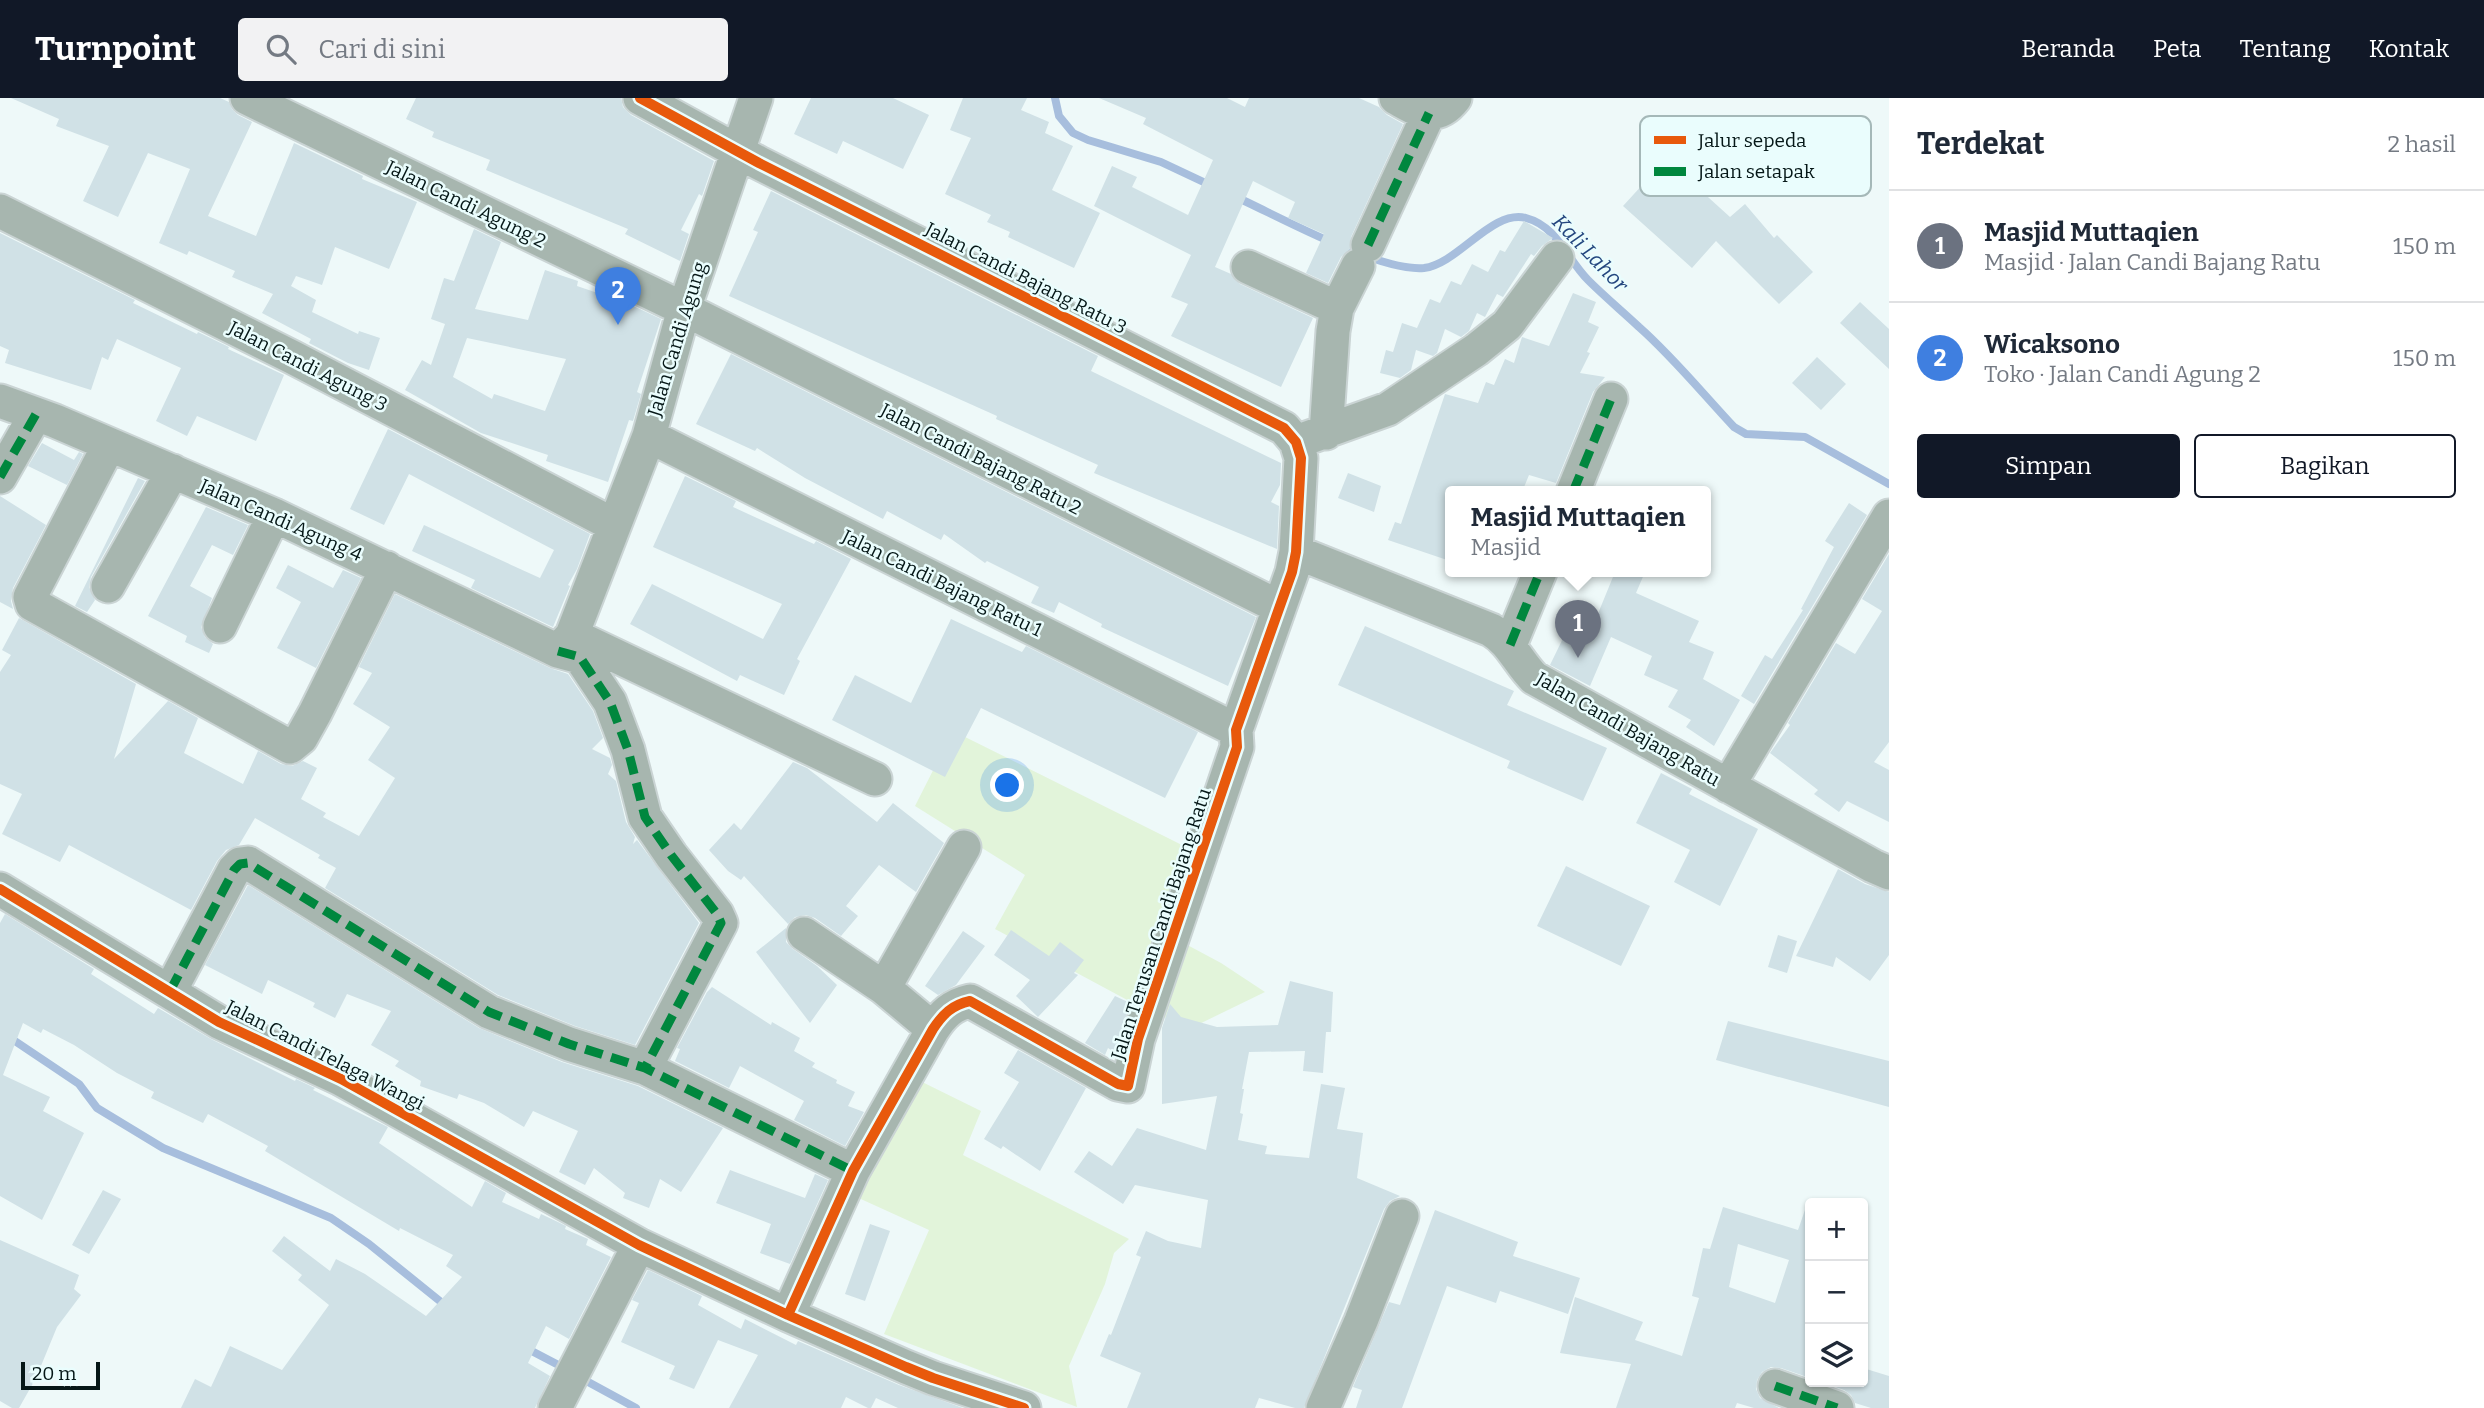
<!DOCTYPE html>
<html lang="id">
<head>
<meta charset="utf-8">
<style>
	:root { --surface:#fff; --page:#f2f2f3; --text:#1f2937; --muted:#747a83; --line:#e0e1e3; --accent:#111827 }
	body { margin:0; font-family:Bitter,serif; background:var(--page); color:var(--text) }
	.controls { position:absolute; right:21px; bottom:21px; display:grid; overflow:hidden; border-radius:7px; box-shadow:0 2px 5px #0004 }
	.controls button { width:63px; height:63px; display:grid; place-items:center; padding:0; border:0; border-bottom:2px solid var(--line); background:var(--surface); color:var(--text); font:35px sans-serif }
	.scale { position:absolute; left:21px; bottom:18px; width:79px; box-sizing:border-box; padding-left:7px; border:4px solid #051717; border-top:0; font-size:19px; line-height:24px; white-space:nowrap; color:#051717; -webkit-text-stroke:5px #eafdfd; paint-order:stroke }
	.you { position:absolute; left:1008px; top:688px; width:24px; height:24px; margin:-18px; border:5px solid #fff; border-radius:50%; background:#1a73e8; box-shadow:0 0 0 10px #1a73e833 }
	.badge { display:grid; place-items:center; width:46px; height:46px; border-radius:50%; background:var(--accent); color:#fff; font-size:23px; font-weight:700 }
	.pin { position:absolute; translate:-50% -58px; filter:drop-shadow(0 2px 4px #0008) }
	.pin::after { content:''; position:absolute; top:37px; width:24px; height:21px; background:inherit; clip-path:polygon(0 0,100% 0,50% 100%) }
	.popup { position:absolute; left:1445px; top:388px; width:266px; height:91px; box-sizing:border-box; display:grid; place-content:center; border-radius:7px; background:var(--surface); filter:drop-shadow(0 2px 5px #0005); font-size:23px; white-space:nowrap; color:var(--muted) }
	.popup b { font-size:26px; color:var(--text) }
	.popup::after { content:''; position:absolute; left:50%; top:100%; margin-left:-14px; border:14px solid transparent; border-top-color:var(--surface) }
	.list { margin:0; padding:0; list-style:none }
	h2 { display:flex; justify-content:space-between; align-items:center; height:91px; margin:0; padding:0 28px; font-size:30px }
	h2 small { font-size:23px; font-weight:400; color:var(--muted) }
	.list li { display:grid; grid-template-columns:46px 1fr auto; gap:21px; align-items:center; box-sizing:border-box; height:112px; padding:0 28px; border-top:2px solid var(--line) }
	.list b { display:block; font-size:26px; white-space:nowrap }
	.list p { margin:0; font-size:23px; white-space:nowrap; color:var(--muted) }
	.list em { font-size:23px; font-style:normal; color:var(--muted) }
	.actions { display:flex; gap:14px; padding:21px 28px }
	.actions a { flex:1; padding:16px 0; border:2px solid var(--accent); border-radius:7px; text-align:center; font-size:24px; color:var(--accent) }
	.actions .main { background:var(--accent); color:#fff }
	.icon { flex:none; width:38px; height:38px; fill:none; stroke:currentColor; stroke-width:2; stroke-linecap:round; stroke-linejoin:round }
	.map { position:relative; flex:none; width:1889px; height:1310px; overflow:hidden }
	header { display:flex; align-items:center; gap:42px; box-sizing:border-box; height:98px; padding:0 35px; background:var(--accent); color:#fff }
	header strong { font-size:33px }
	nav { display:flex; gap:38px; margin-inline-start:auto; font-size:24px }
	.search { width:490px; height:63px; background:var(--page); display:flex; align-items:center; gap:18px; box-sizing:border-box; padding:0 24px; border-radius:7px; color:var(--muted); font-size:26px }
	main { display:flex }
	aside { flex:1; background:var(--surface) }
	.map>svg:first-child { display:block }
	.green { fill:#e2f4da }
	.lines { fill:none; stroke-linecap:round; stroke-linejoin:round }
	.stream { stroke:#a7bedd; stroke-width:8 }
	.building { fill:#d0e1e6; fill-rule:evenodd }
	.minor-casing { stroke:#cad4d4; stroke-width:37 }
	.minor { stroke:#a7b6af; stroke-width:33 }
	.quiet { stroke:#00873e; stroke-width:9; stroke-dasharray:18 9; stroke-linecap:butt }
	.cycleway-casing { stroke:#eafdfd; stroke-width:15 }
	.cycleway { stroke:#e8590c; stroke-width:10 }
	.labels { text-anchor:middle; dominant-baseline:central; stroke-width:5; stroke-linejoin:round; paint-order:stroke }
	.street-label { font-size:19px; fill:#051717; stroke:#eafdfd }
	.water-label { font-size:21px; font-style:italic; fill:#24477f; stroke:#eafdfd }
	.key { fill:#eafdfd; stroke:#a5b8b8; stroke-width:2 }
	.key-label { font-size:19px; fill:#051717 }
</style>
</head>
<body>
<header>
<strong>Turnpoint</strong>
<div class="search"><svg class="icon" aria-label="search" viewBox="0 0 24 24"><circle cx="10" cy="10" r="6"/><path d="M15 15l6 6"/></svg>Cari di sini</div>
<nav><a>Beranda</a><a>Peta</a><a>Tentang</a><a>Kontak</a></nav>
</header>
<main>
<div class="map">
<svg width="1889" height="1310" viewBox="0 0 1889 1310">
	<rect width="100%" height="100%" fill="#eef9f9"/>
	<!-- green -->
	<path class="green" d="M953 633 1196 754 1165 835 1221 865 1265 894 1191 930 1144 911 995 831 1025 777 915 708Z
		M912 979 981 1013 963 1057 1129 1141 1114 1155 1105 1186 1069 1268 1077 1309 884 1236 929 1132 852 1097Z"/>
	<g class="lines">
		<!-- stream -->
		<path class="stream" d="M1055 0 1059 18 1073 35 1088 42 1161 64 1212 88
			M1236 99C1280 119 1379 174 1424 170 1458 166 1492 111 1526 120 1557 128 1567 161 1588 182 1605 199 1622 213 1639 229 1673 259 1703 296 1734 329L1746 336 1805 339 1889 386
			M0 933 79 986 97 1010 163 1050 331 1120 369 1146 446 1208
			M524 1249 568 1272
			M579 1279 636 1310"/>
	</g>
	<!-- building -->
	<path class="building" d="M11 0H220L229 4 232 11 238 17 252 24 208 118 256 138 294 45 363 78 362 81 417 104 389 171 335 149 322 187 296 178 291 188 316 202 312 214 358 236 359 233 380 240 369 272 348 265 309 245 311 241 262 215 273 196 232 179 235 173 189 153 187 157 159 145 190 71 148 55 118 119 83 103 109 48 56 28 59 21Z
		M416 0H621L623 9 631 17 714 63 702 98 699 96 681 132 689 136 680 163 625 136 628 131 486 72 490 62 432 39 434 34 406 21Z
		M811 0H893L929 17 903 71 843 43 837 56 794 36Z
		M963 0H1027L1021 12 1049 24 1045 35 1073 48 1052 92 1100 115 1074 170 1008 139 1010 134 987 124 991 117 945 96 971 40 950 32Z
		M1099 0H1227L1245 9 1249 0H1359L1379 9 1387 17 1403 26 1351 139 1350 151 1341 159 1328 185 1306 175 1324 136 1288 120 1295 104 1253 83 1215 169 1231 176 1240 186 1313 220 1281 289 1171 238 1188 206 1171 199 1191 157 1094 108 1112 68 1137 79 1132 89 1188 117 1213 62 1143 26 1146 20Z
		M1666 61 1730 119 1745 106 1774 140 1777 137 1813 174 1779 206 1716 143 1692 170 1623 108Z
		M771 93 1098 258 1091 273 1281 365 1280 387 1271 404 1279 408 1277 451 1094 375 1098 367 996 321 997 318 729 198 758 134 753 132Z
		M1524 123 1553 140 1542 148 1534 158 1531 156 1503 199 1497 196 1485 219 1477 215 1469 233 1461 239 1445 231 1437 255 1433 258 1416 252 1411 272 1400 280 1380 275 1386 252 1393 254 1402 225 1417 230 1430 201 1440 205 1451 183 1461 187 1472 166 1488 174 1500 152 1505 154Z
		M474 131 501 144 475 211 528 222 545 172 578 183 577 188 627 205 661 221 637 294 641 296 633 323 629 322 608 384 546 363 548 357 481 335 405 292 422 262 431 267 445 226 431 221 444 180 454 183ZM467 240 566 261 545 313 494 296 492 301 453 279Z
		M0 135 135 202 133 205 197 236 198 234 229 249 228 251 284 277 256 343 197 318 187 338 156 323 181 270 117 241 108 262 102 259 91 292 5 265 9 252 0 248Z
		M1573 195 1596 204 1588 224 1599 229 1587 254 1590 255 1580 275 1605 279 1593 294 1556 385 1529 377 1522 394H1450V463L1388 442 1395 424 1401 426 1445 296 1478 305 1486 284 1494 287 1505 261 1514 265 1522 239 1549 248Z
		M1860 204 1889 231V271L1840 225Z
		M731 256 1256 519 1228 588 1101 529 1102 526 1059 504 1054 515 1031 505 1039 489 987 463 985 465 944 436 941 442 887 413 883 421 805 380 757 350 755 353 696 326Z
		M1817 259 1846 286 1821 312 1792 285Z
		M388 331 590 436 577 471 568 487 570 488 553 529 471 490 475 482 412 453 424 427 540 480 554 452 409 376 384 427 350 411Z
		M42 345 74 362 79 354 83 356 67 387 28 368Z
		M1348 375 1381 388 1374 414 1338 400Z
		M685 378 736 403 733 409 814 446 816 443 851 461 797 561 800 563 784 597 740 577 737 583 630 526 652 486 763 541 782 506 653 449Z
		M138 380 145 383 91 479 89 489 95 502 87 514 75 508Z
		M0 398 46 427 13 490 11 503 13 511 0 504Z
		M1849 405 1867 417 1754 606 1741 598 1765 557 1772 561 1803 512 1801 511 1834 449 1825 443Z
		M206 409 248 427 233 457 212 447 190 488 212 500 201 529 205 539 213 546 209 555 185 544 187 538 148 518Z
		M1889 456V644L1874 664 1889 672V724L1847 703 1839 714 1814 696 1818 692 1770 655 1790 627 1788 625 1836 545 1855 556 1882 513 1862 501Z
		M288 467 333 490 343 472 361 480 316 570 277 550 301 504 276 490Z
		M1615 474H1645L1636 495 1699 523 1689 544 1714 554 1703 581 1740 602 1714 648 1686 629 1691 622 1668 609 1678 592 1644 577 1652 558 1611 539 1590 588 1550 567 1568 530 1588 540Z
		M395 496 550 570 568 576 593 613 603 640 592 651 610 660 612 667 608 676 616 683 626 724 635 739 633 746 637 742 699 825 635 947 575 928 498 897 325 790 336 770 318 760 320 757 255 720 239 747 226 752 217 763 191 812 69 747 60 764 2 736 22 696 0 686V574L11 557 2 552 19 520 136 586 114 661 168 603 198 620 184 655 243 686 258 653 281 666 292 668 303 663 317 670 301 701 326 715 323 719 359 738 395 680 368 662 390 629 353 606 372 575 359 569Z
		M951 521 1022 554 1026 548 1198 634 1165 700 981 610 945 679 832 622 855 577 911 605Z
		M1365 528 1514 593 1507 607 1607 650 1583 703 1507 670 1510 663 1338 587Z
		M793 664 807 670 877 724 893 705 944 745 916 794 879 767 846 808 858 818 841 838 815 820 806 817 795 819 788 826 744 778 741 782 728 773 709 752 734 725 741 732Z
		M1661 675 1692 691 1689 696 1758 731 1720 808 1674 784 1690 752 1636 725Z
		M1566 768 1650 808 1621 868 1537 828Z
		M1838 771 1865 786 1889 794V857L1870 883 1836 859 1833 869 1796 858Z
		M248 787 479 930 562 964 638 988 723 1030 681 1094 660 1081 649 1110 623 1100 625 1095 594 1070 585 1087 559 1074 578 1033 533 1013 524 1029 484 1005 459 996 457 1001 420 988 421 983 395 968 399 963 371 947 391 913 347 896 335 920 313 909 315 905 268 882 262 896 205 867Z
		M5 816 94 871 91 876 154 916 158 910 211 941 295 983 296 981 315 990 313 992 388 1029 379 1045 472 1109 485 1083 506 1095 502 1104 539 1121 541 1116 558 1124 566 1128 565 1131 588 1141 586 1147 611 1159 569 1241 546 1228 528 1265 550 1278 535 1310H181L195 1281 211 1289 230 1248 282 1272 329 1207 298 1182 302 1177 272 1153 284 1138 330 1173 336 1161 365 1176 426 1218 462 1179 446 1168 453 1157 400 1130 399 1133 265 1053 268 1048 208 1016 203 1025 151 1000 154 994 117 975 74 947 43 931 41 935 23 925 3 977 50 999 43 1013 84 1035 42 1122 0 1098V825Z
		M786 830V844L793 851 817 868 837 887 810 925 756 854Z
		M1011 832 1049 858 1060 844 1084 862 1074 875 1078 877 1038 919 1016 898 1030 882 994 857Z
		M963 833 985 848 956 887 938 897 925 888Z
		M1778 837 1797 843 1787 875 1768 869Z
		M1290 883 1333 894 1331 934H1326L1323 975 1303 973 1305 953 1249 954 1242 991H1244L1240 1015 1243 1016 1238 1042 1267 1048 1265 1056 1309 1060 1321 986 1345 990 1337 1031 1363 1035 1357 1080 1400 1098 1390 1103 1384 1111 1304 1310H1295L1259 1300 1255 1310H1127L1141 1275 1100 1258 1109 1236 1111 1237 1141 1159 1136 1157 1146 1133 1168 1143 1201 1150 1208 1102 1135 1087 1123 1106 1074 1074 1089 1053 1112 1068 1137 1030 1206 1052 1217 998 1162 1006V930L1170 906 1181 919 1217 929 1278 927Z
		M712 889 771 927 772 924 800 940 794 953 815 965 812 969 837 982 836 985 855 994 848 1008 864 1014 845 1048 794 1022 804 1003 740 968 729 990 675 963 680 951 677 950 707 894Z
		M1115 898 1130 905 1115 955 1108 950 1105 957 1085 945Z
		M1728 923 1889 963V1009L1716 962Z
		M1018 952 1086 990 1040 1073 1003 1048 1001 1051 984 1041 1019 984 1004 975Z
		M730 1072 805 1100 815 1076 828 1082 790 1166 760 1155 771 1126 716 1105Z
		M103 1092 121 1101 89 1156 72 1147Z
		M1723 1109 1798 1132 1806 1109H1810V1280L1781 1270 1771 1269 1762 1274 1757 1282 1756 1291 1760 1300 1779 1310H1754L1737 1305 1735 1310H1616L1631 1266 1560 1255 1575 1199 1643 1224 1635 1242 1682 1258 1699 1200 1692 1198 1703 1150 1710 1151ZM1738 1146 1789 1162 1775 1205 1729 1189Z
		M1435 1112 1518 1144 1513 1158 1580 1180 1568 1216 1500 1193 1496 1205 1447 1188 1402 1310H1356L1362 1292 1353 1289 1389 1204 1400 1207Z
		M870 1126 890 1133 865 1203 845 1196Z
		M0 1142 79 1177 74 1191 81 1197 57 1229 36 1280 19 1310H12L0 1303Z
		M648 1172 702 1198 698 1207 741 1231 745 1221 796 1247 798 1243 899 1287 963 1310H898L876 1300 871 1310H868L846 1299 841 1310H729L758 1257 718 1242 694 1291 669 1281 675 1268 621 1244 639 1205 632 1202Z
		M1863 1270 1889 1278V1310H1871L1855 1305 1851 1297 1844 1292 1821 1284H1863Z"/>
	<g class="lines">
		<!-- minor casing -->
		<g class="minor-casing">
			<path id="minor" d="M247 0 684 211 1279 509
				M640 0 759 65 1284 330 1296 344 1301 360 1296 454 1292 474 1236 632 1237 649 1138 941 1128 988 1118 986 970 903C952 907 943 916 933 931L853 1073 788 1217
				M1396 0C1418 12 1436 25 1455 0
				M0 113 292 259 614 427
				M1368 147 1429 15
				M1248 169 1337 210
				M0 303 55 323 274 417 558 553 580 559 610 604 628 652 645 719 671 757 717 816 721 825 645 970
				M1326 335 1333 233 1337 210 1358 168
				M649 338 1236 632
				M1296 344 1388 311 1476 252 1507 227 1557 160
				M109 347 30 499 32 506 290 649 301 640 315 615 387 470
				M0 379 36 316
				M1573 394 1611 301
				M1296 454 1491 532C1511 544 1518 564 1534 580L1873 768 1889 775
				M108 488 173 373
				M220 528 274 417
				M572 537 875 681
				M1510 547 1540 474
				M558 553 572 537 649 338 684 211 756 0
				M1728 688 1889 418
				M0 791 219 924 341 981 639 1147 788 1217 906 1269 933 1280 1024 1310
				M804 836 884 890 933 931
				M884 890 964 749
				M170 893 234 772 240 766 248 765 489 914 569 946 645 970 853 1073
				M1775 1288 1837 1310
				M555 1310 639 1147
				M1323 1310 1361 1223 1402 1118"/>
		</g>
		<!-- minor -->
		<use href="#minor" class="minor"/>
		<!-- quiet -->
		<path class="quiet" d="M1368 147 1429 15
			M0 379 36 316
			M1573 394 1611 301
			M1510 547 1540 474
			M558 553 580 559 610 604 628 652 645 719 671 757 717 816 721 825 645 970
			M170 893 234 772 240 766 248 765 489 914 569 946 645 970 853 1073
			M1775 1288 1837 1310"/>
		<!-- cycleway casing -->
		<g class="cycleway-casing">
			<path id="cycleway" d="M640 0 759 65 1284 330 1296 344 1301 360 1296 454 1292 474 1236 632 1237 649 1138 941 1128 988 1118 986 970 903C952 907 943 916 933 931L853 1073 788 1217
				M0 791 219 924 341 981 639 1147 788 1217 906 1269 933 1280 1024 1310"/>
		</g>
		<!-- cycleway -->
		<use href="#cycleway" class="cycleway"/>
	</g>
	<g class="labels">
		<!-- street labels -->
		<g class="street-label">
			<text transform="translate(466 106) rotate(26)">Jalan Candi Agung 2</text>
			<text transform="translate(1026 180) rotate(27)">Jalan Candi Bajang Ratu 3</text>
			<text transform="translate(677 241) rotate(-73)">Jalan Candi Agung</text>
			<text transform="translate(308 268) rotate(27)">Jalan Candi Agung 3</text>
			<text transform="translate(981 361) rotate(27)">Jalan Candi Bajang Ratu 2</text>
			<text transform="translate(281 422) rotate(24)">Jalan Candi Agung 4</text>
			<text transform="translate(942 485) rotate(26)">Jalan Candi Bajang Ratu 1</text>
			<text transform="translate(1628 631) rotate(30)">Jalan Candi Bajang Ratu</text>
			<text transform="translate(1161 826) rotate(-72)">Jalan Terusan Candi Bajang Ratu</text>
			<text transform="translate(325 957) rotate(27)">Jalan Candi Telaga Wangi</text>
		</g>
		<!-- water labels -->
		<g class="water-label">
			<text transform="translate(1590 155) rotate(46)">Kali Lahor</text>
		</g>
	</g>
	<!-- legend -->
	<rect x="1640" y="18" width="231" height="80" rx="10" class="key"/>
	<rect x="1654" y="38" width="32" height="8" fill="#e8590c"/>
	<rect x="1654" y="69" width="32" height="9" fill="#00873e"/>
	<g class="key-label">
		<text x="1698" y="49">Jalur sepeda</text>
		<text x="1698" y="80">Jalan setapak</text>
	</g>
</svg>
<div class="controls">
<button>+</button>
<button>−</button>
<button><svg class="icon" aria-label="layers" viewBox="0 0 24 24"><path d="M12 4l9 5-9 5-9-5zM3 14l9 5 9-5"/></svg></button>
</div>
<div class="scale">20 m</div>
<div class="you"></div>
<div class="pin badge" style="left:1578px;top:560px;background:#6b7280">1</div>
<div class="popup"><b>Masjid Muttaqien</b>Masjid</div>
<div class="pin badge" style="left:618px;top:227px;background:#3f7fe0">2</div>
</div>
<aside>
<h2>Terdekat<small>2 hasil</small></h2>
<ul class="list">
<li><span class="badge" style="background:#6b7280">1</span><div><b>Masjid Muttaqien</b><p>Masjid · Jalan Candi Bajang Ratu</p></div><em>150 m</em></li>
<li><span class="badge" style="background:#3f7fe0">2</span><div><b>Wicaksono</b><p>Toko · Jalan Candi Agung 2</p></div><em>150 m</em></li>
</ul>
<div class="actions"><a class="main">Simpan</a><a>Bagikan</a></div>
</aside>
</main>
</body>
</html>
